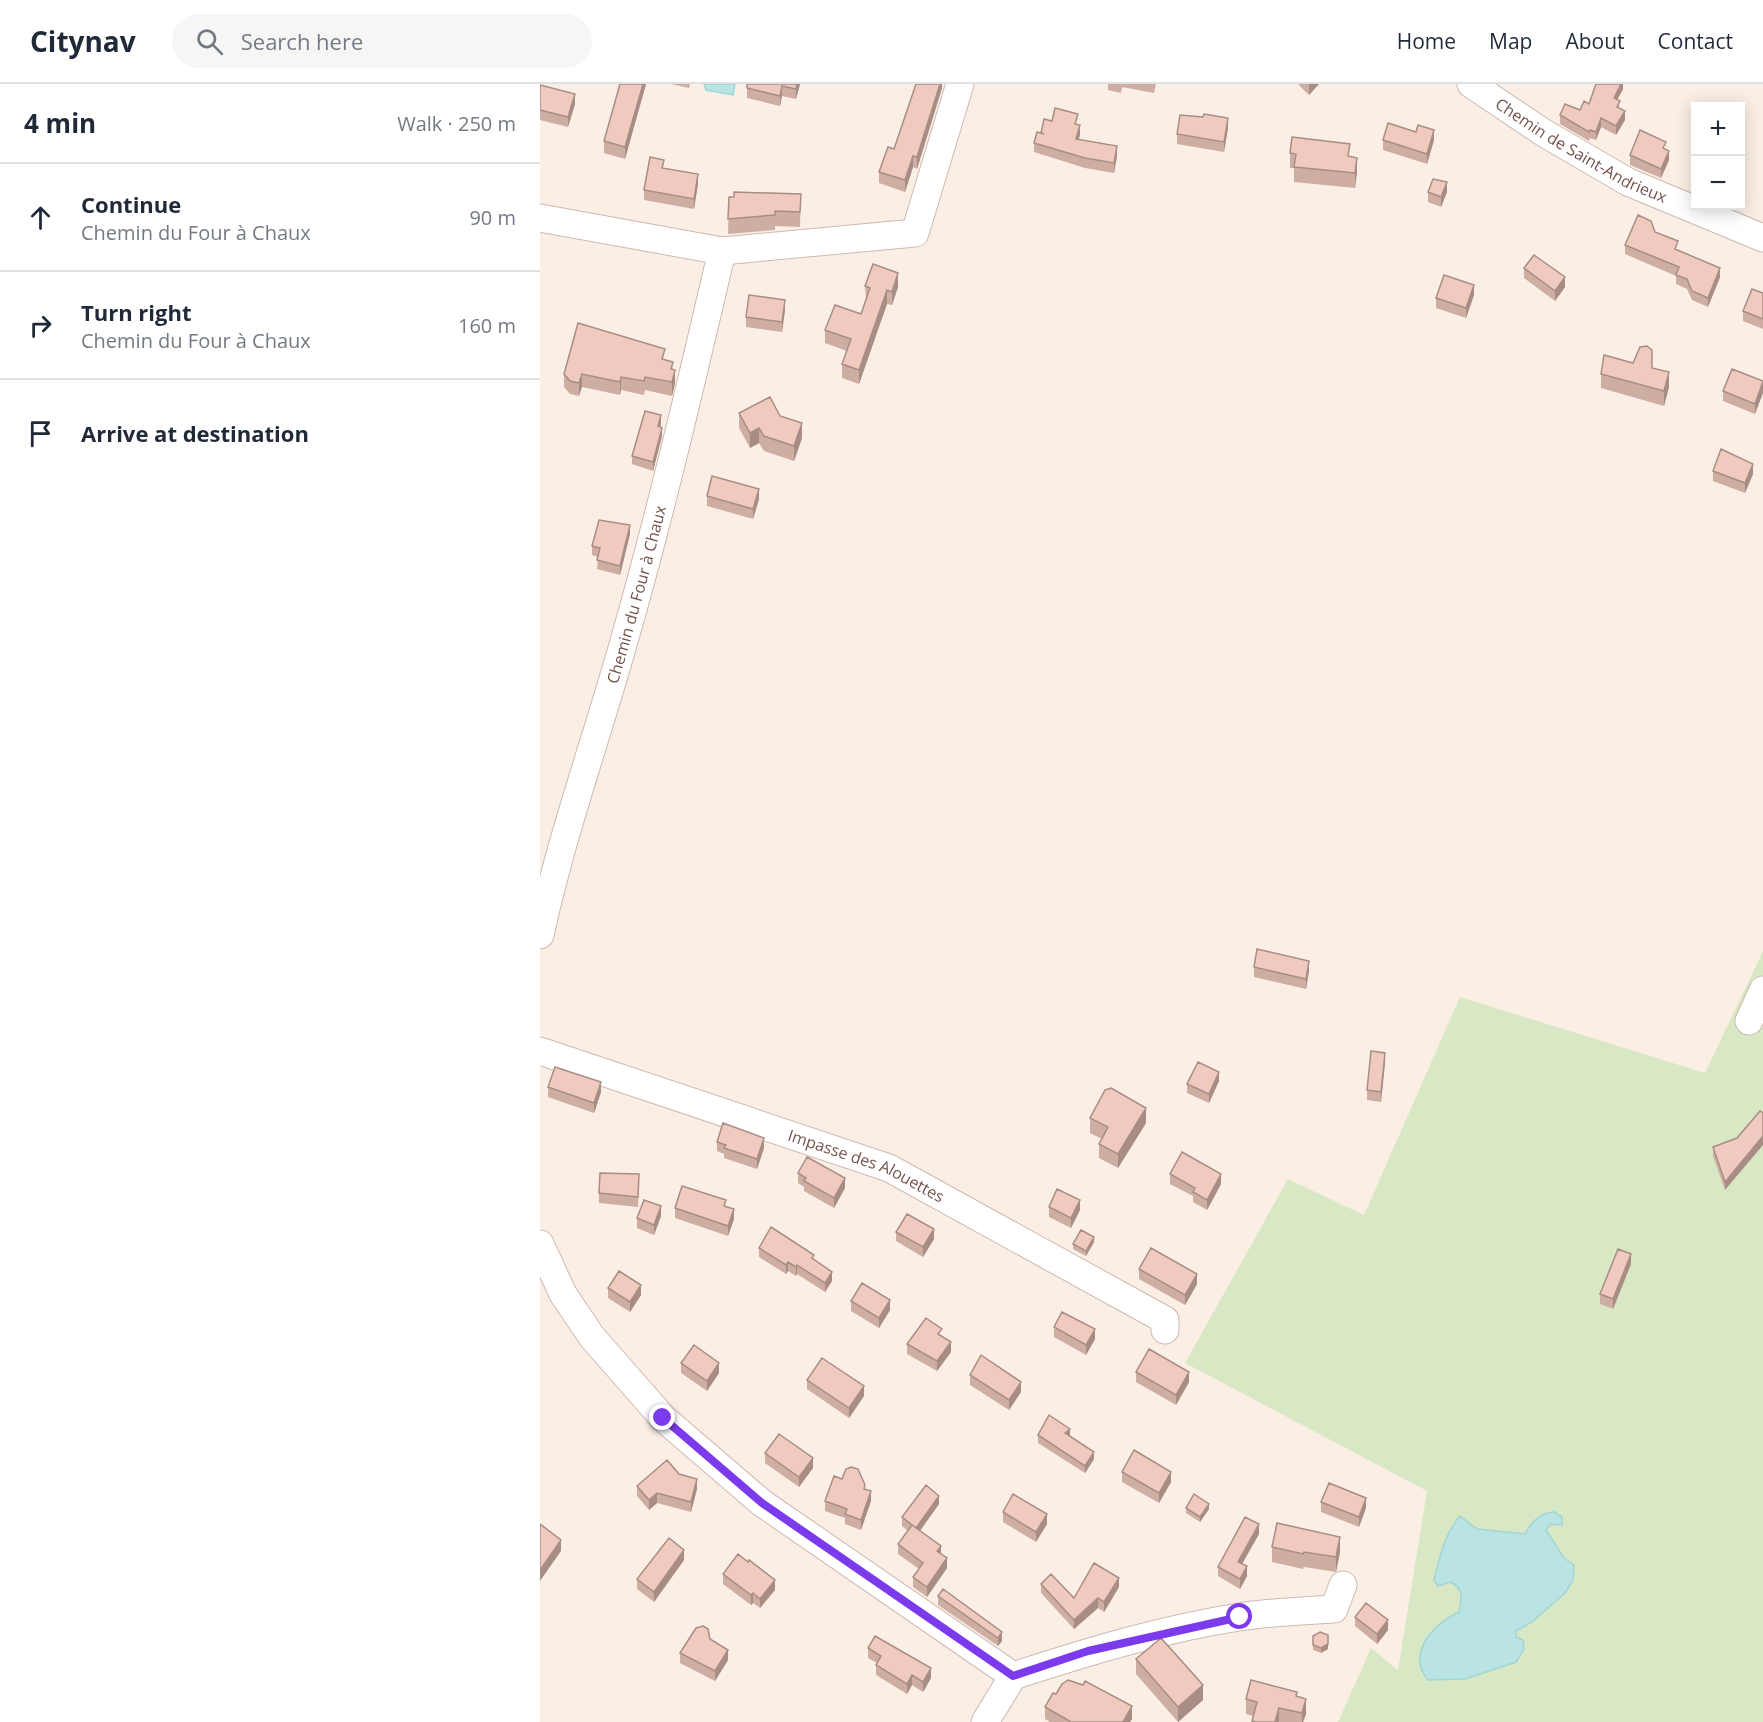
<!DOCTYPE html>
<html lang="en">
<head>
<meta charset="utf-8">
<style>
	:root { --surface:#fff; --page:#f6f6f7; --text:#1f2937; --muted:#747a83; --line:#e0e1e3 }
	body { margin:0; font-family:"Open Sans",sans-serif; background:var(--page); color:var(--text) }
	.controls { position:absolute; right:18px; top:18px; display:grid; overflow:hidden; border-radius:0px; box-shadow:0 3px 15px #0003 }
	.controls button { width:54px; height:54px; display:grid; place-items:center; padding:0; border:0; border-bottom:2px solid var(--line); background:var(--surface); color:var(--text); font:30px sans-serif }
	.stop { position:absolute; width:18px; height:18px; margin:-14px; border:4px solid #7c3aed; border-radius:50%; background:#fff }
	.stop.end { background:#7c3aed; border-color:#fff; box-shadow:0 2px 6px #0008 }
	.list { margin:0; padding:0; list-style:none }
	h2 { display:flex; justify-content:space-between; align-items:center; height:78px; margin:0; padding:0 24px; font-size:26px }
	h2 small { font-size:20px; font-weight:400; color:var(--muted) }
	.list li { display:grid; grid-template-columns:39px 1fr auto; gap:18px; align-items:center; box-sizing:border-box; height:108px; padding:0 24px; border-top:2px solid var(--line) }
	.list b { display:block; font-size:22px; white-space:nowrap }
	.list p { margin:0; font-size:20px; white-space:nowrap; color:var(--muted) }
	.list em { font-size:20px; font-style:normal; color:var(--muted) }
	.icon { flex:none; width:33px; height:33px; fill:none; stroke:currentColor; stroke-width:2; stroke-linecap:round; stroke-linejoin:round }
	.map { position:relative; flex:none; width:1223px; height:1638px; overflow:hidden }
	header { display:flex; align-items:center; gap:36px; box-sizing:border-box; height:84px; padding:0 30px; background:var(--surface); border-bottom:2px solid var(--line) }
	header strong { font-size:28px }
	nav { display:flex; gap:33px; margin-inline-start:auto; font-size:21px }
	.search { width:420px; height:54px; background:var(--page); display:flex; align-items:center; gap:15px; box-sizing:border-box; padding:0 21px; border-radius:33px; color:var(--muted); font-size:22px }
	main { display:flex }
	aside { flex:1; background:var(--surface) }
	.map>svg:first-child { display:block }
	.green { fill:#d8e8c4 }
	.water { fill:#bae4e4; stroke:#a1d5d6; stroke-width:1.5 }
	.lines { fill:none; stroke-linecap:round; stroke-linejoin:round }
	.minor-casing { stroke:#cfb8af; stroke-width:29 }
	.minor { stroke:#fff; stroke-width:27 }
	.wall { fill:#ceaea3 }
	.shaded-wall { fill:#a88d85 }
	.building { fill:#f0cabe; stroke:#a88d85; stroke-width:1.5 }
	.route { stroke:#7c3aed; stroke-width:8 }
	.labels { text-anchor:middle; dominant-baseline:central; stroke-width:5; stroke-linejoin:round; paint-order:stroke }
	.street-label { font-size:16px; fill:#73534b; stroke:#fef4eb }
</style>
</head>
<body>
<header>
<strong>Citynav</strong>
<div class="search"><svg class="icon" aria-label="search" viewBox="0 0 24 24"><circle cx="10" cy="10" r="6"/><path d="M15 15l6 6"/></svg>Search here</div>
<nav><a>Home</a><a>Map</a><a>About</a><a>Contact</a></nav>
</header>
<main>
<aside>
<h2>4 min<small>Walk · 250 m</small></h2>
<ul class="list">
<li><svg class="icon" aria-label="ahead" viewBox="0 0 24 24"><path d="M12 20V5M6 11l6-6 6 6"/></svg><div><b>Continue</b><p>Chemin du Four à Chaux</p></div><em>90 m</em></li>
<li><svg class="icon" aria-label="right" viewBox="0 0 24 24"><path d="M7 20v-9h11M14 6l5 5-5 5"/></svg><div><b>Turn right</b><p>Chemin du Four à Chaux</p></div><em>160 m</em></li>
<li><svg class="icon" aria-label="arrive" viewBox="0 0 24 24"><path d="M6 21V4h12l-3 4 3 4H6"/></svg><div><b>Arrive at destination</b></div></li>
</ul>
</aside>
<div class="map">
<svg width="1223" height="1638" viewBox="0 0 1223 1638">
	<rect width="100%" height="100%" fill="#fbefe5"/>
	<!-- green -->
	<path class="green" d="M1223 867V1638H798L831 1564 858 1586 887 1407 645 1279 748 1095 824 1131 920 913 1165 989Z"/>
	<!-- water -->
	<path class="water" d="M164 0H195L193 11 166 6Z
		M1014 1428 1022 1433V1441L1011 1440 1006 1446 1024 1474 1034 1481 1033 1496 1025 1509 992 1538 976 1547V1553L983 1556 984 1565 976 1578 925 1595 888 1596C866 1569 894 1539 919 1528 922 1515 924 1504 910 1498L898 1502 894 1496C900 1474 904 1450 920 1432L937 1445 985 1450C992 1437 1000 1429 1014 1428Z"/>
	<g class="lines">
		<!-- minor casing -->
		<g class="minor-casing">
			<g id="minor">
				<path id="s1" d="M931 0 1004 49 1088 98 1223 154"/>
				<path d="M0 134 182 167 375 149 420 0"/>
				<path id="s2" d="M0 851C22 749 58 651 86 550 122 424 152 295 182 167"/>
				<path d="M1209 937 1223 906"/>
				<path id="s3" d="M0 967 349 1084 625 1236V1246"/>
				<path d="M0 1160 23 1210 52 1253 123 1334 222 1419 473 1592"/>
				<path d="M473 1592C547 1568 622 1545 699 1533 730 1528 763 1527 794 1525L803 1501"/>
				<path d="M445 1638 473 1592"/>
			</g>
		</g>
		<!-- minor -->
		<use href="#minor" class="minor"/>
	</g>
	<!-- wall -->
	<path class="wall" d="M106 0 85 75 64 69V57Z
		M131 0H150L149 4Z
		M207 0H260L256 15 242 12 240 22 207 14Z
		M402 0V4L377 85 373 83 365 108 339 99V88L354 65Z
		M568 0H616L614 9 582 3 581 9 568 6Z
		M758 0H779L769 11Z
		M1083 0V5L1077 16 1080 25 1085 36 1076 51 1061 43 1056 56 1050 54 1049 57 1020 40V31L1040 26Z
		M0 1 35 20 28 43 0 36Z
		M663 33 688 44 684 68 637 60V50Z
		M512 37 537 40 540 51 538 56 577 72 574 89 545 84 494 68V59Z
		M843 56H894L887 80 843 66Z
		M1126 65 1129 76 1121 94 1090 81V71Z
		M750 69 810 72 817 88 815 104 754 98V84H750Z
		M124 84 158 100 154 125 104 116V106Z
		M888 108H907L901 123 888 118Z
		M261 110 260 143 235 142V146L188 150 189 113Z
		M1115 148 1138 167 1180 193 1168 223 1152 216 1147 205 1136 200V192L1085 170V161Z
		M984 184 1025 203 1015 217 984 194Z
		M325 202 358 203 352 221 347 220 319 300 302 294V280L307 267 285 259V246L321 230 326 216Z
		M1223 209V245L1203 237V227Z
		M934 211 926 234 896 224V214Z
		M245 226 242 248 206 243V233Z
		M125 276 133 285 135 299 132 312 105 306 104 311 81 306 80 311 42 303 39 312 30 310 24 303V290Z
		M1112 284 1129 303 1124 322 1061 304V290Z
		M1223 297 1215 330 1183 317V307Z
		M199 329 240 332 262 354 254 377 224 367 219 359 210 364 199 344Z
		M121 340 120 343 122 352 113 387 92 380V372Z
		M1173 387 1213 390 1205 409 1173 397Z
		M167 412 219 415 213 435 167 422Z
		M90 450 80 491 57 485 58 473 52 471V462Z
		M714 883 769 887 766 905 714 893Z
		M845 979 841 1018 827 1016V1006Z
		M679 997 669 1019 647 1009V1000Z
		M8 1003 61 1008 54 1029 8 1013Z
		M550 1034 606 1039 578 1084 559 1074V1060L562 1055 550 1049Z
		M1197 1054 1185 1106 1173 1072V1063Z
		M177 1058 224 1064 217 1085 184 1074V1070L177 1067Z
		M258 1089 305 1104 294 1124 264 1107V1103L258 1099Z
		M630 1090 681 1100 667 1126 653 1118V1112L630 1100Z
		M99 1100 98 1123 59 1119V1109Z
		M509 1123 540 1126 531 1144 509 1133Z
		M135 1124 194 1135 188 1152 135 1134Z
		M121 1132 114 1151 97 1144V1134Z
		M356 1148 394 1155 383 1173 356 1157Z
		M554 1158 546 1172 533 1165V1160Z
		M219 1164 274 1175 292 1197 285 1208 257 1190 256 1192 248 1187 246 1190 219 1173Z
		M1091 1180 1073 1225 1060 1220V1210Z
		M599 1185 657 1200 645 1221 599 1195Z
		M68 1204 101 1211 90 1228 68 1214Z
		M311 1217 350 1226 339 1244 311 1227Z
		M514 1243 555 1255 546 1271 514 1253Z
		M402 1252 411 1268 397 1287 367 1270V1260Z
		M141 1279 179 1289 167 1307 141 1289Z
		M596 1288 649 1298 636 1321 596 1298Z
		M430 1291 481 1308 469 1326 430 1301Z
		M267 1296 324 1312 309 1334 267 1305Z
		M498 1351 530 1352 554 1375 545 1389 498 1359Z
		M225 1369 273 1384 259 1403 225 1379Z
		M582 1388 631 1398 619 1419 582 1398Z
		M139 1390 157 1405 151 1428 117 1419 109 1426 97 1412V1402Z
		M325 1405 331 1417 321 1446 305 1440V1434L285 1427V1417Z
		M781 1418 826 1424 819 1443 781 1428Z
		M399 1420 380 1447 401 1470 407 1484 387 1513 373 1503V1493L379 1485 358 1470V1460L368 1447 362 1442V1433Z
		M646 1424 669 1425 660 1438 646 1429Z
		M463 1428 507 1440 496 1458 463 1438Z
		M719 1450 702 1480 707 1492 700 1505 678 1492V1483Z
		M732 1463 800 1468 796 1488 764 1483 763 1485 732 1478Z
		M144 1476 114 1518 97 1505V1495Z
		M183 1490 235 1506 220 1524 213 1519 211 1521 183 1500Z
		M501 1500 534 1514 579 1503 564 1528 558 1524 534 1545 501 1509Z
		M403 1505 462 1557 458 1562 398 1521V1512Z
		M815 1533 848 1546 837 1560 815 1542Z
		M773 1552 788 1565 781 1569 773 1566Z
		M170 1555 188 1576 175 1597 140 1579V1569Z
		M328 1564 391 1594 383 1608 372 1601 367 1610 336 1591V1581L337 1579 328 1574Z
		M596 1575 663 1616 638 1638 596 1590Z
		M516 1610 592 1635 590 1638H510L505 1635V1623Z
		M757 1613 766 1630 763 1638H712L713 1632 706 1630V1615Z"/>
	<!-- shaded-wall -->
	<path class="shaded-wall" d="M103 0H106L85 75V63Z
		M257 0H260L256 15V5Z
		M399 0H402V4L377 85V73Z
		M770 0H779L769 11V1Z
		M1081 0H1083V5L1074 22V14Z
		M242 2V12L240 22V12Z
		M35 10V20L28 43V33Z
		M1085 27V36L1076 51V42Z
		M688 34V44L684 68V58Z
		M1061 34V43L1056 56V48Z
		M540 41V51L536 65V55Z
		M894 46V56L887 80V70Z
		M577 62V72L574 89V79Z
		M1129 67V76L1121 94V85Z
		M373 72V83L365 108V96Z
		M817 74V88L815 104V89Z
		M158 90V100L154 125V115Z
		M907 98V108L901 123V113Z
		M1180 184V193L1168 223V214Z
		M358 189V203L352 221V208Z
		M1025 193V203L1015 217V207Z
		M934 201V211L926 234V224Z
		M347 206V220L319 300V286Z
		M245 216V226L242 248V238Z
		M135 286V299L132 312V298Z
		M1129 288V303L1124 322V307Z
		M42 290V303L39 312V299Z
		M81 293V306L80 311V298Z
		M1223 299V309L1215 330V320Z
		M121 331V340L118 351V342Z
		M262 339V354L254 377V362Z
		M122 344V352L113 387V378Z
		M219 344V359L210 364V349Z
		M1213 380V390L1205 409V399Z
		M219 405V415L213 435V425Z
		M90 441V450L80 491V482Z
		M769 877V887L766 905V895Z
		M845 969V979L841 1018V1008Z
		M679 988V997L669 1019V1010Z
		M61 998V1008L54 1029V1019Z
		M606 1024V1039L578 1084V1070Z
		M1223 1052V1061L1185 1106V1098Z
		M224 1054V1064L217 1085V1075Z
		M681 1090V1100L667 1126V1116Z
		M305 1094V1104L294 1124V1114Z
		M540 1116V1126L531 1144V1134Z
		M121 1122V1132L114 1151V1141Z
		M194 1125V1135L188 1152V1142Z
		M394 1145V1155L383 1173V1163Z
		M554 1153V1158L546 1172V1167Z
		M1091 1170V1180L1073 1225V1215Z
		M248 1178V1187L246 1190V1181Z
		M257 1181V1190L256 1192V1183Z
		M292 1188V1197L285 1208V1199Z
		M657 1190V1200L645 1221V1211Z
		M101 1201V1211L90 1228V1218Z
		M350 1216V1226L339 1244V1234Z
		M555 1245V1255L546 1271V1261Z
		M411 1258V1268L397 1287V1277Z
		M179 1279V1289L167 1307V1297Z
		M649 1288V1298L636 1321V1311Z
		M481 1298V1308L469 1326V1316Z
		M324 1302V1312L309 1334V1324Z
		M530 1345V1352L525 1357V1349Z
		M554 1368V1375L545 1389V1382Z
		M273 1374V1384L259 1403V1393Z
		M631 1388V1398L619 1419V1409Z
		M157 1395V1405L151 1428V1418Z
		M331 1407V1417L321 1446V1436Z
		M117 1409V1419L109 1426V1416Z
		M399 1412V1420L376 1452V1444Z
		M826 1414V1424L819 1443V1433Z
		M669 1420V1425L660 1438V1433Z
		M507 1430V1440L496 1458V1448Z
		M719 1440V1450L698 1487V1478Z
		M800 1453V1468L796 1488V1473Z
		M21 1456V1467L0 1497V1486Z
		M401 1462V1471L397 1467Z
		M144 1466V1476L114 1518V1508Z
		M407 1474V1484L387 1513V1503Z
		M707 1482V1492L700 1505V1495Z
		M579 1494V1503L564 1528V1518Z
		M235 1496V1506L220 1524V1515Z
		M213 1509V1519L211 1521V1511Z
		M558 1514V1524L534 1545V1536Z
		M848 1536V1546L837 1560V1550Z
		M462 1548V1557L458 1562V1554Z
		M788 1560V1565L781 1569V1564Z
		M188 1566V1576L175 1597V1587Z
		M391 1584V1594L383 1608V1598Z
		M372 1591V1601L367 1610V1600Z
		M663 1601V1616L638 1638V1623Z
		M766 1615V1630L763 1638H762V1629Z
		M592 1622V1635L590 1638H583Z
		M739 1624V1638H735Z"/>
	<!-- building -->
	<path class="building" d="M80 0H103L85 63 64 57Z
		M207 0H257L256 5 242 2 240 12 207 4Z
		M376 0H400L377 73 373 72 365 96 339 88 348 63 354 65Z
		M1056 0H1081L1074 14 1080 17 1077 23 1085 27 1076 42 1061 34 1056 48 1050 46 1049 48 1020 31 1025 20 1040 26 1044 17 1049 20Z
		M0 1 35 10 28 33 0 26Z
		M515 24 538 30 535 40 540 41 536 55 577 62 574 79 545 74 494 59 497 48 504 50 501 49 504 35 512 37Z
		M664 30 688 34 684 58 637 50 640 31 663 33Z
		M848 39 876 48 878 41 894 46 887 70 843 56Z
		M1100 46 1126 58 1123 64 1129 67 1121 85 1090 71Z
		M752 53 810 60 808 72 817 74 815 89 754 83 756 70 750 69Z
		M110 73 124 76 122 84 158 90 154 115 104 106Z
		M893 95 907 98 901 113 888 108Z
		M194 108 261 110 260 128 235 127V131L188 135 189 113H194Z
		M1098 131 1111 137 1115 148 1138 157 1135 165 1180 184 1168 214 1152 207 1147 195 1136 191 1139 183 1085 161Z
		M994 171 1025 193 1015 207 984 184Z
		M333 180 358 189 352 208 347 206 319 286 302 280 311 255 285 246 295 221 321 230 330 204 325 202Z
		M904 191 934 201 926 224 896 214Z
		M1212 205 1223 209V235L1203 227Z
		M209 211 245 216 242 238 206 233Z
		M38 239 125 265 122 275 133 278 131 285 135 286 132 298 105 293 104 297 81 293 80 298 42 290 39 299 30 297 24 290Z
		M1107 262 1112 266V284L1129 288 1124 307 1061 290 1064 271 1093 279 1100 263Z
		M1192 285 1223 297 1215 320 1183 307Z
		M230 313 240 332 262 339 254 362 224 352 219 344 210 349 199 329Z
		M105 327 121 331 118 342 122 344 113 378 92 372Z
		M1181 365 1213 380 1205 399 1173 387Z
		M172 392 219 405 213 425 167 412Z
		M59 436 90 441 80 482 57 476 60 464 52 462Z
		M717 865 769 877 766 895 714 883Z
		M831 967 845 969 841 1008 827 1006Z
		M658 978 679 988 669 1010 647 1000Z
		M15 983 61 998 54 1019 8 1003Z
		M571 1004 606 1024 578 1070 559 1060 568 1043 550 1034 565 1006Z
		M1220 1027 1223 1029V1052L1185 1098 1173 1063 1197 1054Z
		M183 1039 224 1054 217 1075 184 1064 186 1061 177 1058Z
		M642 1068 681 1090 667 1116 653 1108 655 1104 630 1090Z
		M267 1073 305 1094 294 1114 264 1097 266 1094 258 1089Z
		M60 1089 99 1090 98 1113 59 1109Z
		M142 1102 186 1116 184 1122 194 1125 188 1142 135 1124Z
		M517 1105 540 1116 531 1134 509 1123Z
		M104 1116 121 1122 114 1141 97 1134Z
		M367 1130 394 1145 383 1163 356 1148Z
		M231 1143 274 1171 272 1174 292 1188 285 1199 257 1181 256 1183 248 1178 246 1181 219 1164Z
		M541 1146 554 1153 546 1167 533 1160Z
		M611 1164 657 1190 645 1211 599 1185Z
		M1078 1165 1091 1170 1073 1215 1060 1210Z
		M79 1187 101 1201 90 1218 68 1204Z
		M322 1199 350 1216 339 1234 311 1217Z
		M522 1228 555 1245 546 1261 514 1243Z
		M386 1234 402 1245 398 1250 411 1258 397 1277 367 1260Z
		M154 1261 179 1279 167 1297 141 1279Z
		M609 1265 649 1288 636 1311 596 1288Z
		M441 1271 481 1298 469 1316 430 1291Z
		M282 1274 324 1302 309 1324 267 1296Z
		M509 1331 530 1345 525 1349 554 1368 545 1382 498 1351Z
		M239 1350 273 1374 259 1393 225 1369Z
		M594 1366 631 1388 619 1409 582 1388Z
		M127 1376 139 1390 157 1395 151 1418 117 1409 109 1416 97 1402Z
		M311 1383 318 1385 325 1401 324 1405 331 1407 321 1436 305 1430 307 1425 285 1417 294 1392 302 1395 306 1385Z
		M789 1399 826 1414 819 1433 781 1418Z
		M386 1401 399 1412 376 1444 362 1433Z
		M473 1410 507 1430 496 1448 463 1428Z
		M654 1410 669 1420 660 1433 646 1424Z
		M705 1433 719 1440 698 1478 707 1482 700 1495 678 1483Z
		M737 1439 800 1453 796 1473 764 1468 763 1470 732 1463Z
		M0 1440 21 1456 0 1486Z
		M372 1441 401 1462 397 1467 407 1474 387 1503 373 1493 383 1479 358 1460Z
		M129 1454 144 1466 114 1508 97 1495Z
		M198 1470 208 1478 209 1476 235 1496 220 1515 213 1509 211 1511 183 1490Z
		M554 1479 579 1494 564 1518 558 1514 534 1536 501 1500 511 1490 534 1514Z
		M403 1505 462 1548 458 1554 398 1512Z
		M826 1519 848 1536 837 1550 815 1533Z
		M163 1542 168 1545 170 1555 188 1566 175 1587 140 1569 156 1544Z
		M780 1548 788 1551V1560L781 1564 773 1561V1552Z
		M335 1552 391 1584 383 1598 372 1591 367 1600 336 1581 341 1572 328 1564Z
		M621 1554 663 1601 638 1623 596 1575Z
		M528 1596 543 1601 545 1597 592 1622 583 1638H531L505 1623 513 1609 516 1610 522 1600Z
		M711 1596 757 1608 756 1612 766 1615 762 1629 739 1624 735 1638H716L712 1637 717 1618 706 1615Z"/>
	<g class="lines">
		<!-- route -->
		<path class="route" d="M123 1334 222 1419 473 1592 548 1567 700 1533"/>
	</g>
	<g class="labels">
		<!-- street labels -->
		<g class="street-label">
			<text stroke="none"><textPath href="#s1" startOffset="129">Chemin de Saint-Andrieux</textPath></text>
			<text stroke="none"><textPath href="#s2" startOffset="354">Chemin du Four à Chaux</textPath></text>
			<text stroke="none"><textPath href="#s3" startOffset="346">Impasse des Alouettes</textPath></text>
		</g>
	</g>
</svg>
<div class="controls">
<button>+</button>
<button>−</button>
</div>
<div class="stop" style="left:700px;top:1533px"></div>
<div class="stop end" style="left:123px;top:1334px"></div>
</div>
</main>
</body>
</html>
